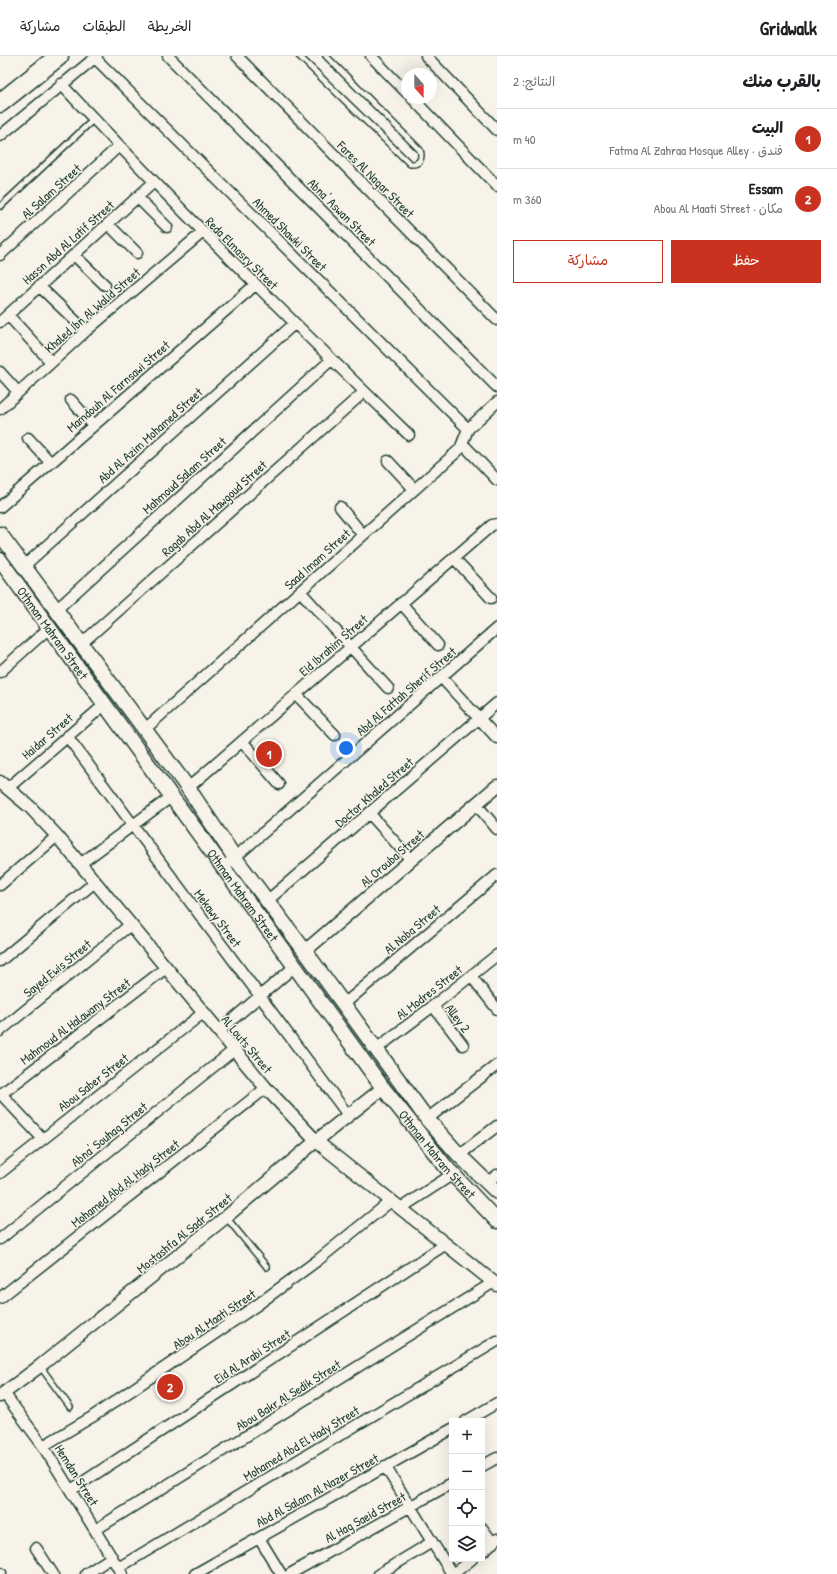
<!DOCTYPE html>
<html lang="ar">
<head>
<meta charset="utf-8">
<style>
	:root { --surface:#fff; --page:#f6f6f6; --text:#202124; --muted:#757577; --line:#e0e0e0; --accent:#c8321e }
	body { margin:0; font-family:"Patrick Hand","Playpen Sans Arabic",sans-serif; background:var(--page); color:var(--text); direction:rtl }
	.controls { position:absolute; right:12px; bottom:12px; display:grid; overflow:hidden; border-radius:0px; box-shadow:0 4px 16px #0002 }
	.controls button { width:36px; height:36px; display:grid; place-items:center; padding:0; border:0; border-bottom:1px solid var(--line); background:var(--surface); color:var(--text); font:20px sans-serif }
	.compass { position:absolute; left:401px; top:12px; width:36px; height:36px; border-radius:50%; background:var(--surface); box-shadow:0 4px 16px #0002; rotate:159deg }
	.you { position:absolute; left:346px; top:692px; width:14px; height:14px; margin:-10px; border:3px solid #fff; border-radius:50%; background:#1a73e8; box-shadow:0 0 0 6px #1a73e833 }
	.badge { display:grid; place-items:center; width:26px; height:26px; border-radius:50%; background:var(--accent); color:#fff; font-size:13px; font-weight:700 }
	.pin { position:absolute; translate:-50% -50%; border:2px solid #fff; box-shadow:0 1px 4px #0006 }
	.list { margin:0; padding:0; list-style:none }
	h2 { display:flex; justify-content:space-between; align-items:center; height:52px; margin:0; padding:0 16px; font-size:17px }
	h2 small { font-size:13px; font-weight:400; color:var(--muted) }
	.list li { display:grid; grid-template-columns:26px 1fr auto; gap:12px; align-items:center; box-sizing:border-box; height:60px; padding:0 16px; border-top:1px solid var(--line) }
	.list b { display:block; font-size:15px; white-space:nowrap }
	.list p { margin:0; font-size:13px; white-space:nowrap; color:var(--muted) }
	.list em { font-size:13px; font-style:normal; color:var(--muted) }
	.actions { display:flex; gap:8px; padding:12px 16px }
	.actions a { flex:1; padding:9px 0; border:1px solid var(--accent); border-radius:0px; text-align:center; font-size:14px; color:var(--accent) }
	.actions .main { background:var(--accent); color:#fff }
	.icon { flex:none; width:22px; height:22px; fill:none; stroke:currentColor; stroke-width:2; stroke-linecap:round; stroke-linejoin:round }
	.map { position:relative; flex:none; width:497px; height:1518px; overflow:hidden; direction:ltr }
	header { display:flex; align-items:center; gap:24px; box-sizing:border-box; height:56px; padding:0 20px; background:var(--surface); border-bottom:1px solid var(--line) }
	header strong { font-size:19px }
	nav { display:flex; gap:22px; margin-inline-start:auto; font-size:14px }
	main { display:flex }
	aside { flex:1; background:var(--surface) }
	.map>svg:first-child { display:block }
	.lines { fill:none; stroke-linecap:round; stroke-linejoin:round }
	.service-casing { stroke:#1f3d34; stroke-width:8 }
	.minor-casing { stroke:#1f3d34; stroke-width:13 }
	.tertiary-casing { stroke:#1f3d34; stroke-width:15 }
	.secondary-casing { stroke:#1f3d34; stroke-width:17 }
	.motorway-casing { stroke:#1f3d34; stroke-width:21 }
	.service { stroke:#f7f3e8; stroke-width:5 }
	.minor { stroke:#f7f3e8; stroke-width:10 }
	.tertiary { stroke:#f7f3e8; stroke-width:12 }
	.secondary { stroke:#f7f3e8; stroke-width:14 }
	.motorway { stroke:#f7f3e8; stroke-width:18 }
	.labels { text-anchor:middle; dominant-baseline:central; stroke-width:3; stroke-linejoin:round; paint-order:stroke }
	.street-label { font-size:13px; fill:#1f3d34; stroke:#f7f3e8 }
</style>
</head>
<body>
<header>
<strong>Gridwalk</strong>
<nav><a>الخريطة</a><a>الطبقات</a><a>مشاركة</a></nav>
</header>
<main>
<aside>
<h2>بالقرب منك<small>النتائج: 2</small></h2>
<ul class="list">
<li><span class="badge">1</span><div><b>البيت</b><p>فندق · Fatma Al Zahraa Mosque Alley</p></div><em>40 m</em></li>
<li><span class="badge">2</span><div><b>Essam</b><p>مكان · Abou Al Maati Street</p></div><em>360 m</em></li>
</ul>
<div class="actions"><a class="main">حفظ</a><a>مشاركة</a></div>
</aside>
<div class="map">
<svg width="497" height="1518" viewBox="0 0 497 1518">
	<rect width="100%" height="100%" fill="#f7f3e8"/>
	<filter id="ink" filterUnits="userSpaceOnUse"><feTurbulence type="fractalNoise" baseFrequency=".025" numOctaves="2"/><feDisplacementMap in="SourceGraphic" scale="8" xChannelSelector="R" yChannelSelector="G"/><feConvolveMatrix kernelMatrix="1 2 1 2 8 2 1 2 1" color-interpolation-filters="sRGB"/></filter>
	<g filter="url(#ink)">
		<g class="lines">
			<!-- service casing -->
			<g class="service-casing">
				<path id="service" d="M299 0 410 108C419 109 423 103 420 94L326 0
					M1 150 94 63
					M226 1161 267 1211
					M40 1310 70 1351"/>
			</g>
			<!-- minor casing -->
			<g class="minor-casing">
				<path id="minor" d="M168 0 497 331
					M237 0 497 264
					M371 0 407 37
					M426 0 497 74
					M95 2 468 373
					M61 28C174 149 291 264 409 379
					M412 42 497 130
					M0 80 97 0
					M137 141 167 171
					M108 168 137 197
					M0 199 119 90
					M74 199 105 229
					M39 230 86 275
					M8 259 51 306
					M0 266 154 126
					M0 316 18 336
					M71 344 93 369
					M0 353 86 275 203 176
					M28 382 50 406
					M463 388 497 424
					M388 405 414 433
					M0 451 255 229
					M340 451 363 479
					M454 502 491 542
					M24 510 294 268
					M300 535 388 632
					M401 547 438 589
					M56 554 331 304
					M81 588 364 336
					M0 616 49 572
					M441 621 497 682
					M296 638 335 679
					M144 674 460 393 468 373 497 346
					M67 680 348 1059
					M242 685 279 728
					M8 732 104 649
					M188 732 492 469 497 468
					M476 748 497 773
					M370 758 411 804
					M80 808 171 741
					M223 812 497 572
					M0 829 57 780
					M267 845 497 647
					M0 905 95 826
					M471 920 497 953
					M344 948 497 819
					M433 950 463 989
					M0 975 130 869
					M219 975 294 911
					M376 993 433 950 497 899
					M1 1038 42 1082
					M0 1039 166 912
					M427 1063 497 1009
					M459 1099 497 1070
					M0 1117 203 957
					M487 1127 497 1119
					M401 1152 453 1118
					M0 1183 234 994
					M0 1242 266 1032
					M4 1337 43 1390 122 1518
					M466 1365 497 1347
					M43 1390 92 1361 257 1249 318 1204 391 1145
					M385 1410 452 1518
					M482 1410 497 1402
					M71 1434 446 1188
					M482 1472 493 1487
					M95 1474 494 1226
					M259 1482 281 1518
					M36 1492 53 1518
					M482 1496 497 1483
					M118 1512 497 1285
					M1 1517V1518
					M86 1518 112 1501
					M195 1518 452 1373
					M290 1518 452 1427
					M379 1518 432 1486
					M453 1518 472 1503"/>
			</g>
			<!-- tertiary casing -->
			<g class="tertiary-casing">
				<path id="tertiary" d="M0 726 30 751 57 780 266 1032 316 1085 497 1229
					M305 895 497 730
					M0 1340 40 1310 226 1161 316 1085 383 1032"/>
			</g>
			<!-- secondary casing -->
			<g class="secondary-casing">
				<g id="secondary">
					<path d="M0 478 188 732 235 802 305 895 427 1063 459 1099 497 1136"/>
					<path id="s1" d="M0 504 383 1032 446 1111 497 1165"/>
				</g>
			</g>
			<!-- motorway casing -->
			<g class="motorway-casing">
				<path id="motorway" d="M0 47 59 0"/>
			</g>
			<!-- service -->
			<use href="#service" class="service"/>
			<!-- minor -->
			<use href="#minor" class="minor"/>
			<!-- tertiary -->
			<use href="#tertiary" class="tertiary"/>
			<!-- secondary -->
			<use href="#secondary" class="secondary"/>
			<!-- motorway -->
			<use href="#motorway" class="motorway"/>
		</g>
	</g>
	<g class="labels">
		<!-- street labels -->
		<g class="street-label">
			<text transform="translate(376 123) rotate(45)">Fares Al Nagar Street</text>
			<text transform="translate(51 135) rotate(-42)">Al Salam Street</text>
			<text transform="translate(342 156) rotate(45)">Abna' Aswan Street</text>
			<text transform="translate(290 178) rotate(45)">Ahmed Shawki Street</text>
			<text transform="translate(68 186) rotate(-42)">Hassn Abd Al Latif Street</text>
			<text transform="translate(242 197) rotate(45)">Reda Elmasry Street</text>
			<text transform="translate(92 254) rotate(-41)">Khaled Ibn Al Walid Street</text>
			<text transform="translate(118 330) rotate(-41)">Mamdouh Al Farnsawi Street</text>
			<text transform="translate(150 379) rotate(-42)">Abd Al Azim Mohamed Street</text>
			<text transform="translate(184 419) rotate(-42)">Mahmoud Salam Street</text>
			<text transform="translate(214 452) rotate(-42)">Ragab Abd Al Mawgoud Street</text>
			<text transform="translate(317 503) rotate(-42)">Saad Imam Street</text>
			<text stroke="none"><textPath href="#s1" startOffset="90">Othman Mahram Street</textPath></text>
			<text transform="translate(333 589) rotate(-41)">Eid Ibrahim Street</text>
			<text transform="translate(406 635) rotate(-41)">Abd Al Fattah Sherif Street</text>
			<text transform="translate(47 680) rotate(-41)">Haidar Street</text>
			<text transform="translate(374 736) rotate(-41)">Doctor Khaled Street</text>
			<text transform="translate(392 802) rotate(-41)">Al Orouba Street</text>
			<text stroke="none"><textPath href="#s1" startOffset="414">Othman Mahram Street</textPath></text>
			<text transform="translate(218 862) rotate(53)">Mekawy Street</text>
			<text transform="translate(412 873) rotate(-40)">Al Noba Street</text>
			<text transform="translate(57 912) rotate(-39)">Sayed Ewis Street</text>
			<text transform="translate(429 936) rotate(-38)">Al Modres Street</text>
			<text transform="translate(458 962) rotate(53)">Alley 2</text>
			<text transform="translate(75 965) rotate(-37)">Mahmoud Al Halawany Street</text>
			<text transform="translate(247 988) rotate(50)">Al Louts Street</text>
			<text transform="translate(93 1026) rotate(-38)">Abou Saber Street</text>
			<text transform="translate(109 1078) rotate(-39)">Abna' Souhag Street</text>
			<text stroke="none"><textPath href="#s1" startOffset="738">Othman Mahram Street</textPath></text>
			<text transform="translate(125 1127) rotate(-38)">Mohamed Abd Al Hady Street</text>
			<text transform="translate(184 1177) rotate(-39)">Mostashfa Al Sadr Street</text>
			<text transform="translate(214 1263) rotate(-34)">Abou Al Maati Street</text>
			<text transform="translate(252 1300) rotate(-33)">Eid Al Arabi Street</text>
			<text transform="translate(288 1339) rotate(-32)">Abou Bakr Al Sedik Street</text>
			<text transform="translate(301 1387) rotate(-31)">Mohamed Abd El Hady Street</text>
			<text transform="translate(77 1419) rotate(58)">Hemdan Street</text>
			<text transform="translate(317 1434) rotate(-29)">Abd Al Salam Al Nazer Street</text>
			<text transform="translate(365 1461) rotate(-29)">Al Hag Saeid Street</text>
		</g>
	</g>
</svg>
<div class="controls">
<button>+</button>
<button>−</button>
<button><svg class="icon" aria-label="locate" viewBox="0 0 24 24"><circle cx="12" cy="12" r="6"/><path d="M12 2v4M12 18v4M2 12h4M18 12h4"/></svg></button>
<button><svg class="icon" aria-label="layers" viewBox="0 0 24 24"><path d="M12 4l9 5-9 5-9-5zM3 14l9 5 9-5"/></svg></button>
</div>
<svg class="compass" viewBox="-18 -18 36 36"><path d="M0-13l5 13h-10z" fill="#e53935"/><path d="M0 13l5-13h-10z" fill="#757577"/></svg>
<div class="you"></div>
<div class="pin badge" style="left:269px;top:698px">1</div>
<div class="pin badge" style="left:170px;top:1331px">2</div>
</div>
</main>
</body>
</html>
